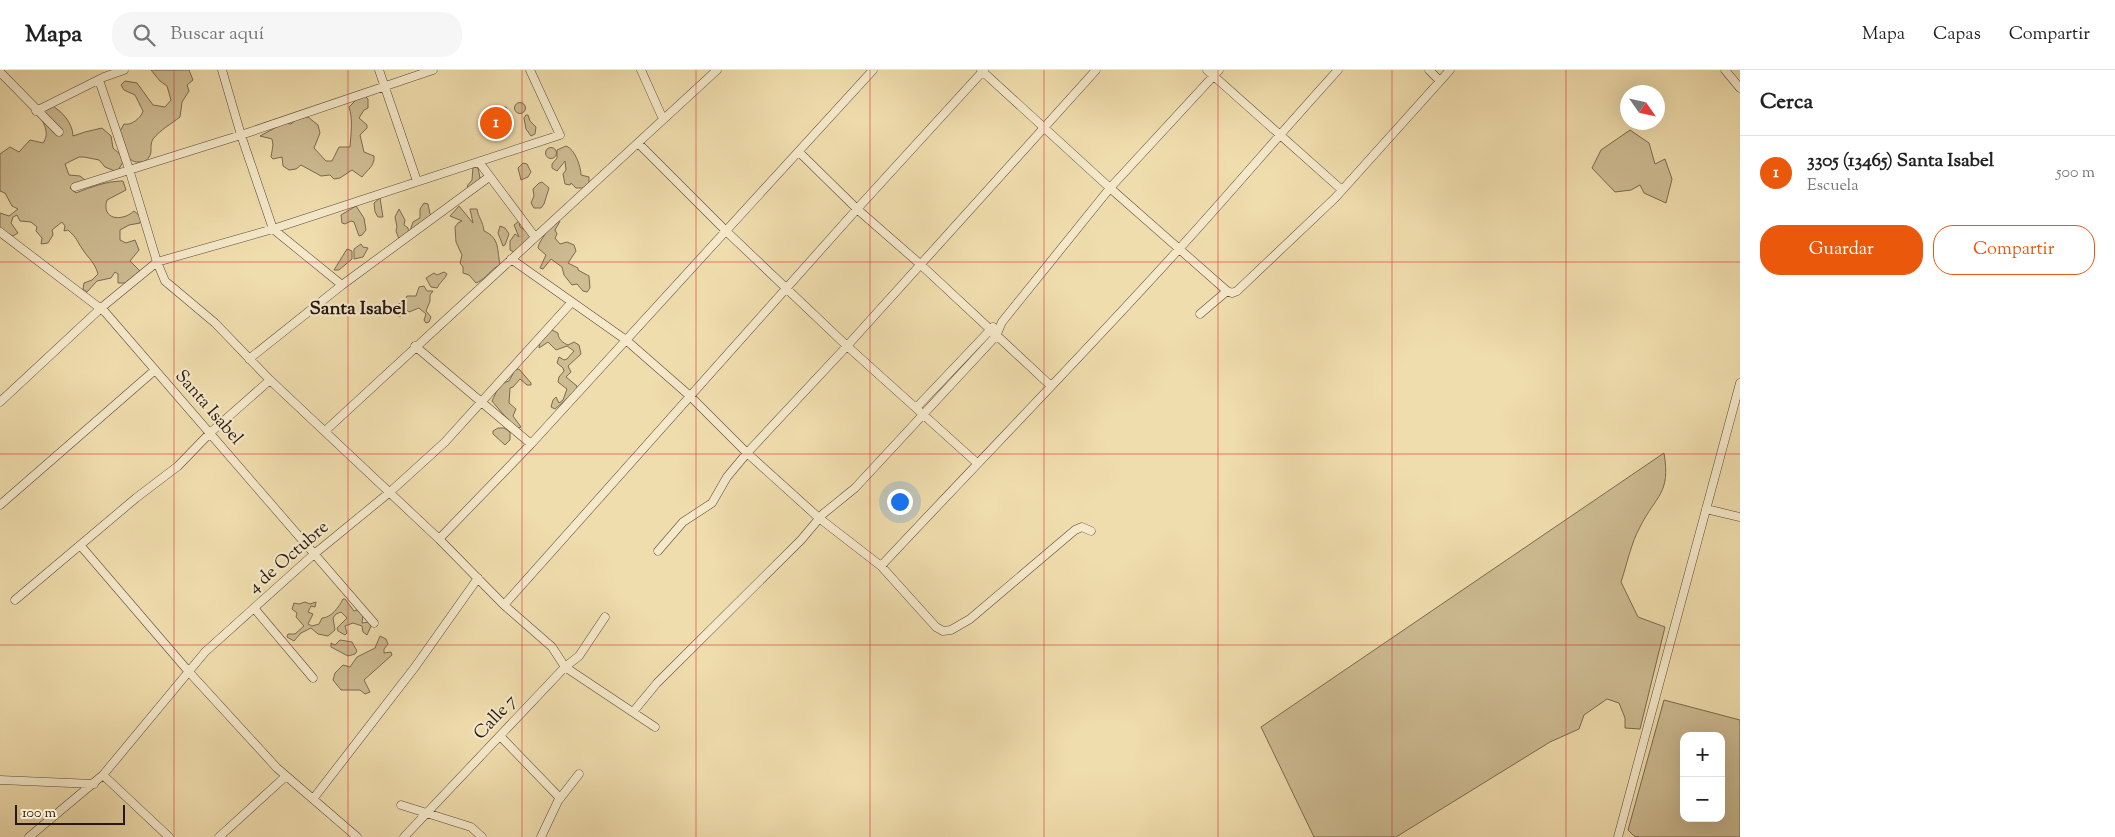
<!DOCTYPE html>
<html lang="es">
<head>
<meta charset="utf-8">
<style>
	:root { --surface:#fff; --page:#f6f6f6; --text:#222; --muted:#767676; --line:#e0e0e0; --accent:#ea580c }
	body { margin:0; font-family:"Sorts Mill Goudy",serif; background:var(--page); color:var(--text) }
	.controls { position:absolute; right:15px; bottom:15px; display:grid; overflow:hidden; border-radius:10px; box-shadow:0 5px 20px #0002 }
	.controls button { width:45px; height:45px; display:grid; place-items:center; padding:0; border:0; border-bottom:1px solid var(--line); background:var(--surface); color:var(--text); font:25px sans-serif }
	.compass { position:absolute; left:1620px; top:15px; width:45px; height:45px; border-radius:50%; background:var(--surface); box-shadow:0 5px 20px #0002; rotate:124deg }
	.scale { position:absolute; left:15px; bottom:12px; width:110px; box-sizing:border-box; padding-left:5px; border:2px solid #261812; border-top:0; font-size:14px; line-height:18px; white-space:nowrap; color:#261812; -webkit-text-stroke:4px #f5e9ca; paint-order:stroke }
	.you { position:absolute; left:899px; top:431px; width:18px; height:18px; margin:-12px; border:4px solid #fff; border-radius:50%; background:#1a73e8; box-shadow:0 0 0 8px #1a73e833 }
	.badge { display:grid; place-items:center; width:32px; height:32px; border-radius:50%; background:var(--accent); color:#fff; font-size:16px; font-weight:700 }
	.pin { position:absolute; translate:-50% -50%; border:2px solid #fff; box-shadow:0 1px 5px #0006 }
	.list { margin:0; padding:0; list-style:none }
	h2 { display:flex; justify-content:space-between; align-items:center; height:65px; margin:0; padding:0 20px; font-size:21px }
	h2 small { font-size:16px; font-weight:400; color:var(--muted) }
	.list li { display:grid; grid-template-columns:32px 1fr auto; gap:15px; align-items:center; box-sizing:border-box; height:75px; padding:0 20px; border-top:1px solid var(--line) }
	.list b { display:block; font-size:19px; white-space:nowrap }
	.list p { margin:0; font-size:16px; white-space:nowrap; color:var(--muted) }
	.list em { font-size:16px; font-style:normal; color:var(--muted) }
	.actions { display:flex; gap:10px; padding:15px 20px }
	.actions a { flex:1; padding:11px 0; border:1px solid var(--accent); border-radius:20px; text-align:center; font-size:18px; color:var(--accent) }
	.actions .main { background:var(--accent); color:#fff }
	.icon { flex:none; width:28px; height:28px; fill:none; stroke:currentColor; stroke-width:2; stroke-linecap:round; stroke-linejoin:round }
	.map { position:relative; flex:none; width:1740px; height:767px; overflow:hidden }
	header { display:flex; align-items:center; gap:30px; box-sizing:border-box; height:70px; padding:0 25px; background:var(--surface); border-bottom:1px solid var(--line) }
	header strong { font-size:24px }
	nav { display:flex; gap:28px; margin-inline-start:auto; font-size:18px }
	.search { width:350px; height:45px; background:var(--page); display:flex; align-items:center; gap:12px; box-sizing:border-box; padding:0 18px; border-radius:20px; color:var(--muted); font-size:19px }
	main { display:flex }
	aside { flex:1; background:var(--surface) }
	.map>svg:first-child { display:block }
	.green { fill:#cebc93; stroke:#7a6a52; fill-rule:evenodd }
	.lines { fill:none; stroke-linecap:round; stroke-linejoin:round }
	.minor-casing { stroke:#584939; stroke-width:9 }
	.minor { stroke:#f5e9ca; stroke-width:8 }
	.grid { fill:none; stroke:#d62828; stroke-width:1; stroke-opacity:0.55 }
	.labels { text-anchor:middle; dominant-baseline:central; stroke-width:4.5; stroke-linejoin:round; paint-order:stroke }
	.street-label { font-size:18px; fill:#261812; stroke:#f5e9ca }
	.neighbourhood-label { font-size:19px; font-weight:bold; fill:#261812; stroke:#f5e9ca }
</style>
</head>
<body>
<header>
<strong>Mapa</strong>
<div class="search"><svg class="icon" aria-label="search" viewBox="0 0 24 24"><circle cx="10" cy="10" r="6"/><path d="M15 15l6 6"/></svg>Buscar aquí</div>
<nav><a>Mapa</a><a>Capas</a><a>Compartir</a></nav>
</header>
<main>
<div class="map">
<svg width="1740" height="767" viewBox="0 0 1740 767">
	<rect width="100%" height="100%" fill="#f0ddad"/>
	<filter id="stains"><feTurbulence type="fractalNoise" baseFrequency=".004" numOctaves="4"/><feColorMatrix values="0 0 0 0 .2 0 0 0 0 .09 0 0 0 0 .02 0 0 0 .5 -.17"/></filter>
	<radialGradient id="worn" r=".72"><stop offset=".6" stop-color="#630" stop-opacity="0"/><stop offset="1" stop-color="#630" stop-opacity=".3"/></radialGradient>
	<!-- green -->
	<path class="green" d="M151 0H189L193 10 187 15 189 21 182 32 180 47C171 54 160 60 153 69 149 76 153 82 149 87 147 91 143 92 139 92 125 93 123 74 119 63L124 54C131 56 141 48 143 41L135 25 124 20 121 15 125 11 137 13 153 35 165 37 171 30 167 16 160 11Z
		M365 26 368 29V38L364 40 359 48 367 55V58L360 65 364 82 374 86C375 96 368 99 362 107L352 100 340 108 334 109 330 105 321 106 301 95 296 99 289 100 283 96 282 87 273 89 271 87 273 75 272 69 260 66 284 53 291 54 297 49 308 47 318 55 320 63 314 78 326 91H332L339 77H350C351 64 353 48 349 37L358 28Z
		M514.5 38a5.5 5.5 0 1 1 11 0a5.5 5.5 0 1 1-11 0Z
		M50 35C62 40 73 54 73 66L85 62 102 58 111 66 113 78 122 86 123 92 117 102 105 97 99 90 84 87H79L65 94 69 105 80 106 85 110 84 113 73 114 70 118 76 123C91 117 107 111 123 111L126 120 107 130C101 150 122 152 134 141L141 147 140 153 129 155 120 160V170L126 173 135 170 139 180 130 191 140 201 125 213H118V204L115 202 111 208 97 211 87 222 83 219 84 213 92 210 98 204C95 193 89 189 83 180 76 170 78 169 68 160L64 161 65 156 62 152 52 160 53 165 48 173 41 174 42 168 36 161 37 157 31 152 20 151 17 145 13 147 11 153 18 163 13 166 5 163 0 158V143L9 146 18 139 12 136 5 123 0 121V84L10 77 19 82 30 70 43 73C50 63 44 55 40 45Z
		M506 37 507 39V49L504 52 494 53 491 43 497 41 498 38Z
		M526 45H528L530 51 536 57 535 64 531 66 526 59 524 48Z
		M1630 60 1649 73 1655 94 1665 89 1672 109 1666 133 1644 123 1640 115 1631 120 1615 122 1592 98 1601 80Z
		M566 76C575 79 581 97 581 105L589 107V114L584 118H576L571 113 570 115 565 114 563 104 566 100 565 91 557 101 552 98V94L557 88V80Z
		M545.5 83a5.5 5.5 0 1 1 11 0a5.5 5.5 0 1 1-11 0Z
		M523 93 527 94 531 102 528 107 521 110 518 98Z
		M473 97 478 98 480 108 474 114 472 121 467 116 472 110Z
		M542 112 549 118 544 134 541 138H534L531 133 534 126 533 119 539 113Z
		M380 128 383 147H378L375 142 374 133Z
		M424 133 428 134 430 144 432 146 410 161 413 152 420 148V139Z
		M356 136 364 148 366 160 362 165 359 166 354 152 351 151 345 154 342 153 341 145Z
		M459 136 473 153 470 139H477C478 147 483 151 484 161 500 168 497 180 500 195 490 199 488 208 476 213L469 205 463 203V197L460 193 462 185 456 172 455 157 458 153 462 151 450 146Z
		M399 139 405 150 404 155 408 158 409 165 399 169 396 161 397 157 395 147Z
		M557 148 560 151 555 160 557 164 555 168 560 174 567 172 574 175 576 181 568 193 578 198V200L589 206 590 218 587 222 583 221 577 214 572 215 564 205 562 197 551 189 543 199 540 198 546 185 538 178C539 170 547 165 548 156Z
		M519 151 520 157 529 162 530 167 516 183 510 180V171L515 164 519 167 514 155Z
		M500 156 505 158 509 164 505 175 503 176 498 163Z
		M361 174 363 177 368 178 363 187 354 189V179Z
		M347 179 352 181V189L339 200H334Z
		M444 202 447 204C445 209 440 212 437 218L431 217 426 208 434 203 437 205Z
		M424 216 427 221H433L430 225V231L426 241 431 247 429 252 426 253 424 250 426 244 419 238 409 242 401 236 403 241 401 246H398L394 243 398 234 401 233 402 236 407 226H416L419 217Z
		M552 260 558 263C558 269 563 273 568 275L574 272 579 275 581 284 568 296 571 302 566 307 577 316 576 321 555 339 551 337 553 330 556 327 559 333 563 330 567 319 558 312 559 307 564 301 563 298 557 293 559 287 564 290 567 289 574 281 567 276 556 280 548 272 539 278 540 272Z
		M519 299 531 313V315H527L520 309 513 317 510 318 509 333 516 339 513 346 521 357 518 358C511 354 497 337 492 331 496 322 500 313 509 311L515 300Z
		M498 358H504L510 362V370L505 375 493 364V361Z
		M1664 383C1671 424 1656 425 1640 457 1631 473 1627 494 1621 512L1638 547 1665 557 1640 659 1625 658V648L1619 633 1607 629 1584 645 1579 659 1550 672 1396 767H1314L1261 657Z
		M343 529H345L354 541 357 540 363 545 362 553 369 552 371 556 367 565 363 562 362 556 353 553 345 556 347 563 345 565 338 561 337 558 347 548 341 542 336 544 333 548 335 560 328 566 318 564 311 558 301 563 294 571 287 567 288 564H295L304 556 296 547 297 543 292 539 294 533 299 534 305 532 310 534 316 532 315 537 311 536 308 542 313 544 308 554 312 556 319 554 322 548C331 548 339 537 343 529Z
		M380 566 386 569 388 574 384 579V583L391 582 392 585 364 610 370 622 365 624 360 620H341L333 610 335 603 343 595 350 597 357 587 375 578Z
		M340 570 352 572 357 581 355 584 348 586 331 577V573L335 575Z
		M1664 630 1740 650V767H1640L1634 766 1628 760ZM1684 666H1721V748H1684Z"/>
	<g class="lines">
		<!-- minor casing -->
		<g class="minor-casing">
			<path id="minor" d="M222 0 241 65 273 159 342 215
				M379 0 417 111
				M641 0 663 49
				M981 0 1110 118 1219 0
				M1207 0 1342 120
				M1429 0 1440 11
				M1725 0 1740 18
				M0 2 59 62
				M99 10 129 99 157 192 165 211 215 253 270 310 439 469 504 535 552 577 565 597 655 657
				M36 41 104 7 124 0
				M638 73 725 160 847 276 977 393
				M799 82 857 139 920 194 1051 316
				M479 92 535 167
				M75 117 241 65 433 0
				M0 162 105 242 374 553
				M511 189 626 270 690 326 747 383 819 448 881 496 936 557 943 561 951 560 970 549 1075 460 1082 457 1091 461
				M1200 244 1227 221 1232 223 1237 221 1335 128 1450 0
				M415 276 531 374
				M249 289 342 215 489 107
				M0 332 101 238 157 192 273 159 560 65 530 0
				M916 338 993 257
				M325 361 717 0
				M0 435 155 300
				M1706 439 1740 447
				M439 469 531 374 873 0
				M80 475 189 602 277 698 357 767
				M658 481 683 452 712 433 727 407 747 383 847 276 1096 0
				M881 496C980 390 1082 286 1179 179 1233 120 1284 59 1338 0
				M15 530 136 428 178 396 210 363 270 310
				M504 535 857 139 984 0
				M254 538 313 608
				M633 642 657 613 801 470 823 444 855 418 996 266 1002 252 1110 118 1227 221
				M500 666 560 728
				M103 705 169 767
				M0 710 94 714
				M313 729 415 597 478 508
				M401 735 471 757 482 767
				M29 767 103 705 205 582 313 485 390 422 445 372 571 233
				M219 767 286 706
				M404 767 565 597 579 586 605 547
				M541 767 558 731 579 704
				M1618 767 1740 313"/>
		</g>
		<!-- minor -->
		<use href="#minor" class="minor"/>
	</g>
	<!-- grid -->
	<path class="grid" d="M174 0V767M348 0V767M522 0V767M696 0V767M870 0V767M1044 0V767M1218 0V767M1392 0V767M1566 0V767M0 192H1740M0 384H1740M0 575H1740"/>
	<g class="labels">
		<!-- street labels -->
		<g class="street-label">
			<text transform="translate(208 338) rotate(49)">Santa Isabel</text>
			<text transform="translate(289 488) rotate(-41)">4 de Octubre</text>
			<text transform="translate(496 648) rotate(-47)">Calle 7</text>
		</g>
		<!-- neighbourhood labels -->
		<g class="neighbourhood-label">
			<text x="358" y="239">Santa Isabel</text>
		</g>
	</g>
	<rect width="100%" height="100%" filter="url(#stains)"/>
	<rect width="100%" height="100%" fill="url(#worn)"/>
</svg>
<div class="controls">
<button>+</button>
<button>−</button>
</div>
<svg class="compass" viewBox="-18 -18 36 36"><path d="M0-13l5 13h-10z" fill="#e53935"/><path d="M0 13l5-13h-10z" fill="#767676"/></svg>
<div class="scale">100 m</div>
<div class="you"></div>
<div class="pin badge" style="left:496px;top:53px">1</div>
</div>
<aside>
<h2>Cerca<small></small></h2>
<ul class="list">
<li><span class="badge">1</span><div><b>3305 (13465) Santa Isabel</b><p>Escuela</p></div><em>500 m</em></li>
</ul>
<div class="actions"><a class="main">Guardar</a><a>Compartir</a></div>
</aside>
</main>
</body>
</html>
